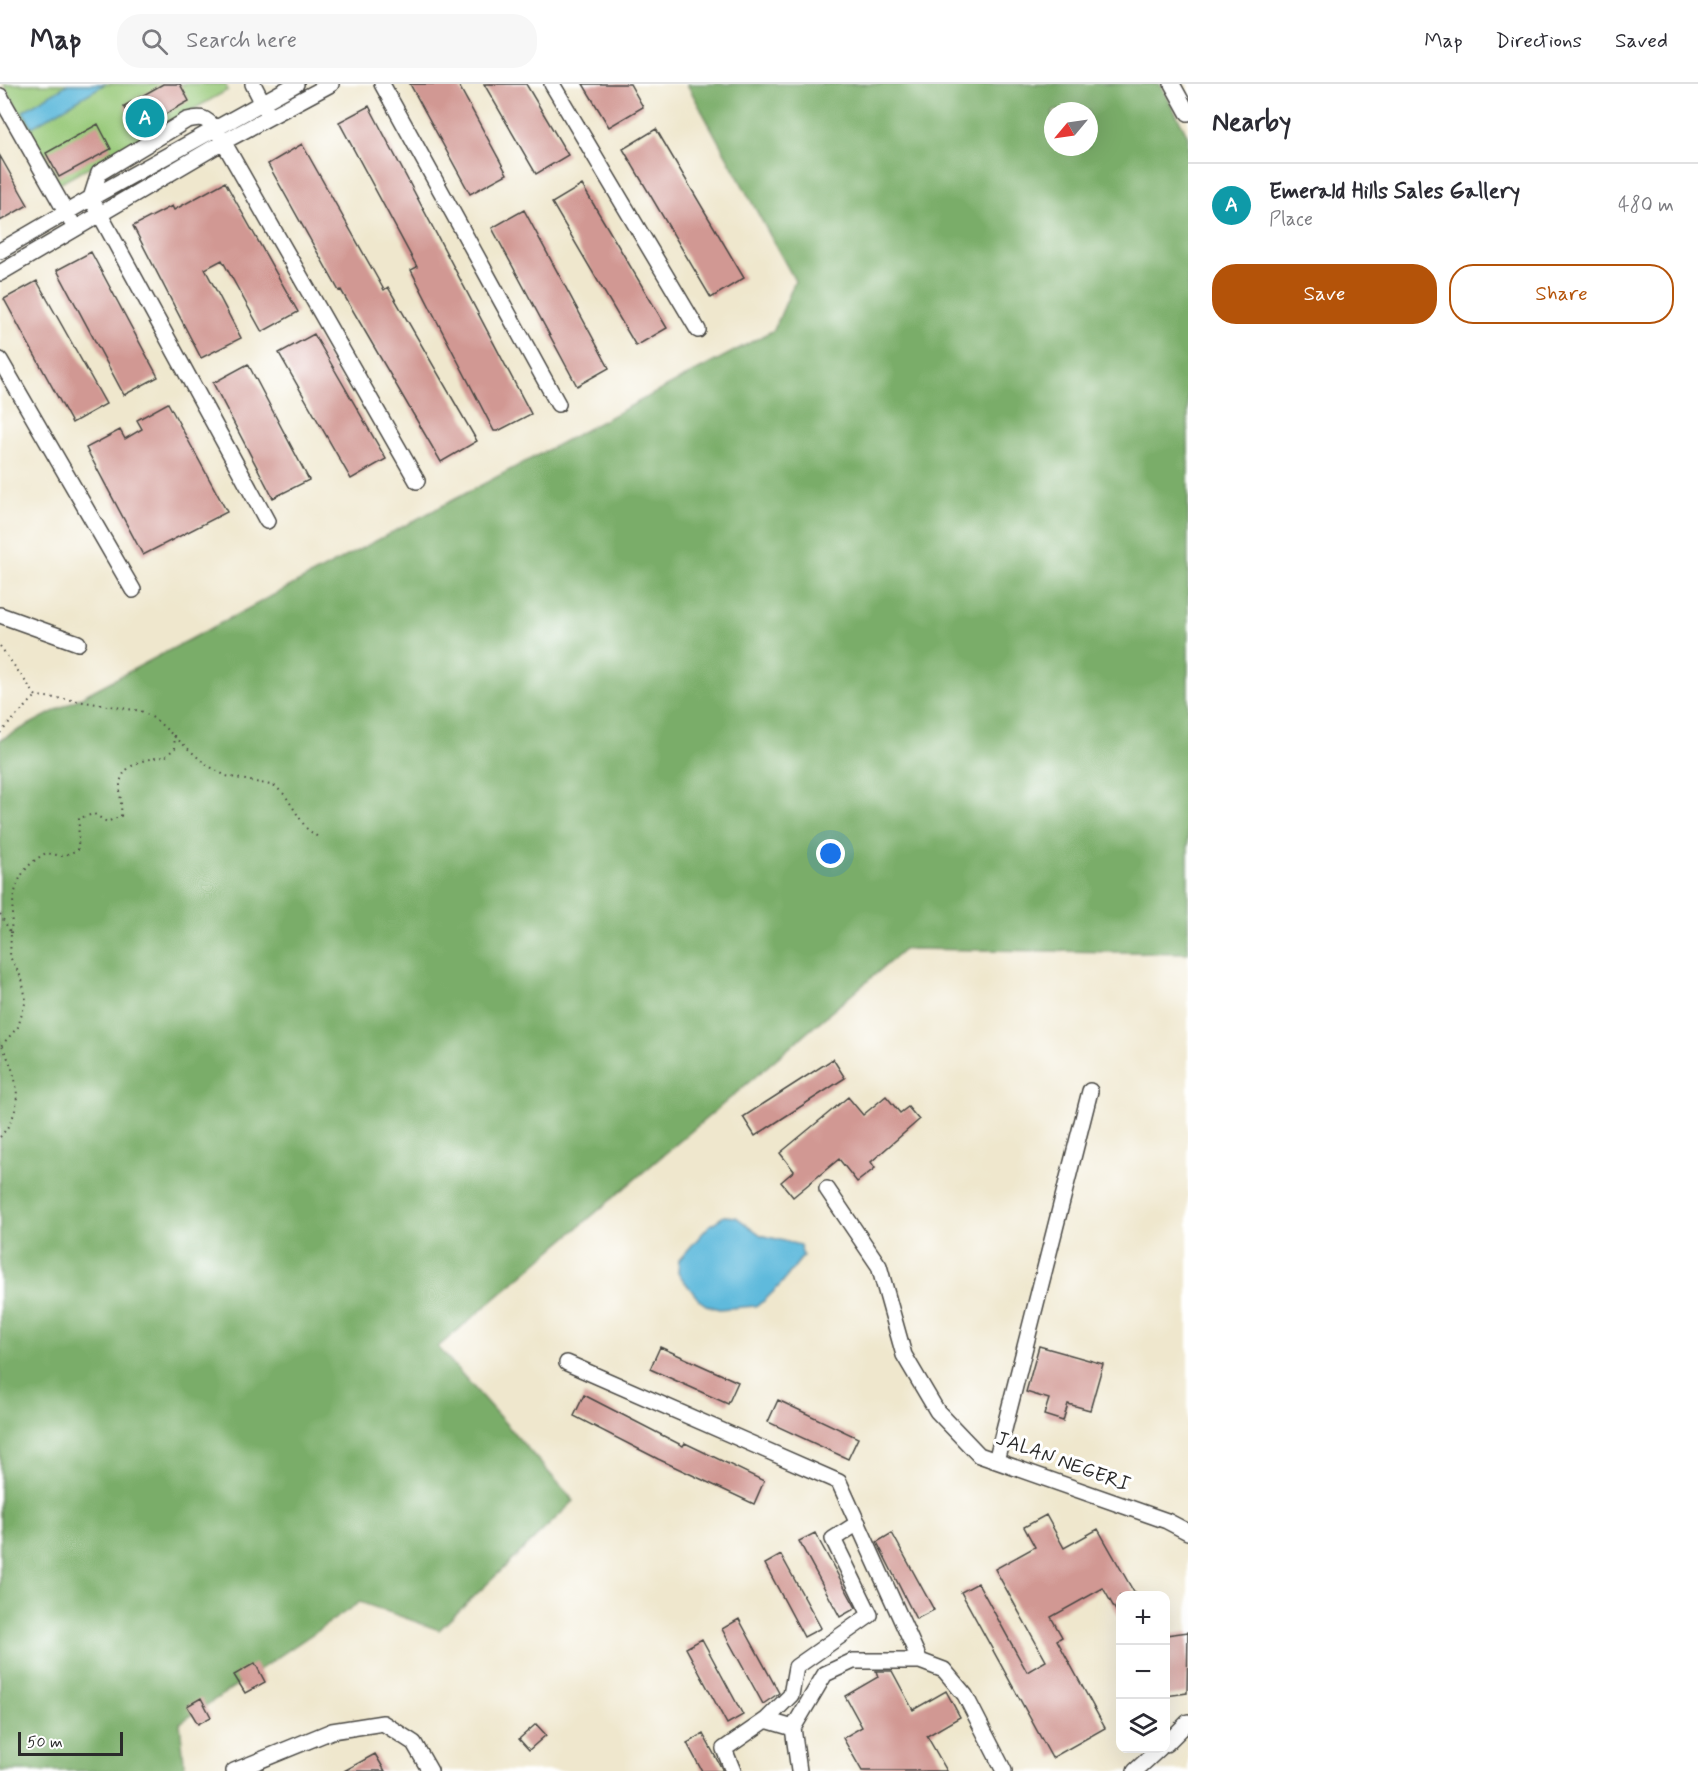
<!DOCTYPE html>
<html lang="en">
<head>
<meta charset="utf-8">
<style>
	:root { --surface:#fff; --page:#f7f7f7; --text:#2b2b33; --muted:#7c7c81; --line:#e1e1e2; --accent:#b45309 }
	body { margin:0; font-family:Mynerve,sans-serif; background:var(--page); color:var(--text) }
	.controls { position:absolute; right:18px; bottom:18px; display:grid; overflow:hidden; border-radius:12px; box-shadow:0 6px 24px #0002 }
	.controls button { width:54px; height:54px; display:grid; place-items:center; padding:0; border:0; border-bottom:2px solid var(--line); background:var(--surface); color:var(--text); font:30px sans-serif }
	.compass { position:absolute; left:1044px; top:18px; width:54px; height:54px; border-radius:50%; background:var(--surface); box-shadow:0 6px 24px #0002; rotate:241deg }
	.scale { position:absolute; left:18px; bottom:15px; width:105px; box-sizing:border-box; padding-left:6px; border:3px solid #2b2b2b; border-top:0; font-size:16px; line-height:21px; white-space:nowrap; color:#2b2b2b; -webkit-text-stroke:4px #fff; paint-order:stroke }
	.you { position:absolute; left:831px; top:770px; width:21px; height:21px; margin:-15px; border:4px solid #fff; border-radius:50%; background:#1a73e8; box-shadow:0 0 0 9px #1a73e833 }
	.badge { display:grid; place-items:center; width:39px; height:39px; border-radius:50%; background:var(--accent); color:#fff; font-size:20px; font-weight:700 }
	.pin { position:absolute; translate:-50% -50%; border:3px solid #fff; box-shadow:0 2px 6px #0006 }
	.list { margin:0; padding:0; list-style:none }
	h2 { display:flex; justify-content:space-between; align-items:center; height:78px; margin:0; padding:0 24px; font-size:26px }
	h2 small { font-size:20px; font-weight:400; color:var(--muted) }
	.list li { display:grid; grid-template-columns:39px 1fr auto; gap:18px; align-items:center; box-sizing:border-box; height:84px; padding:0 24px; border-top:2px solid var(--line) }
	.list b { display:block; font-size:22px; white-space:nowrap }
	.list p { margin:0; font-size:20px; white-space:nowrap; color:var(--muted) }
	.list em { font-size:20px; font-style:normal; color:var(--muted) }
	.actions { display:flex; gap:12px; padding:18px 24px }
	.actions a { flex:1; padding:14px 0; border:2px solid var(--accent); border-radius:24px; text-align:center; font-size:21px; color:var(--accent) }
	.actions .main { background:var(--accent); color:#fff }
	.icon { flex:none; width:33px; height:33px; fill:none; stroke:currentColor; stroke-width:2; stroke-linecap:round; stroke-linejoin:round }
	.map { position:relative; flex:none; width:1188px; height:1687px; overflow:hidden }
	header { display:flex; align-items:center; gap:36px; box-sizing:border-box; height:84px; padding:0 30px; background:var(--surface); border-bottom:2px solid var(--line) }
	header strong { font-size:28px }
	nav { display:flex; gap:33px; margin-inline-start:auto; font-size:21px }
	.search { width:420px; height:54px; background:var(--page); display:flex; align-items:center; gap:15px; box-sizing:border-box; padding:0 21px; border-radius:24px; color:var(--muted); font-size:22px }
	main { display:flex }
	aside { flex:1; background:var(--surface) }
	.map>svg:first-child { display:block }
	.green { fill:#98c979; stroke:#627a52; stroke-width:1.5 }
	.forest { fill:#7aad69; stroke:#526c4a; stroke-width:1.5; fill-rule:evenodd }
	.water { fill:#5ebadc; stroke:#447284; stroke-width:1.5 }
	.building { fill:#d19893 }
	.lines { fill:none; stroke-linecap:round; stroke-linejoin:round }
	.minor-casing { stroke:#484743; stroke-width:18 }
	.path { stroke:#484743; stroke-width:2; stroke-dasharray:1.5 4.5; stroke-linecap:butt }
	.minor { stroke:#fff; stroke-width:15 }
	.labels { text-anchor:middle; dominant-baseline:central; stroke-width:6; stroke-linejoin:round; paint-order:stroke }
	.street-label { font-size:20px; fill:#2b2b2b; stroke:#fff }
</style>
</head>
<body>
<header>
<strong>Map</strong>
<div class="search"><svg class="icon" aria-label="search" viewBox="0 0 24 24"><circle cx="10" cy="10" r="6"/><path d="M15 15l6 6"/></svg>Search here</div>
<nav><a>Map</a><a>Directions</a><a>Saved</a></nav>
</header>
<main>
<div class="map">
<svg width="1188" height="1687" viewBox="0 0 1188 1687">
	<rect width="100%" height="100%" fill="#fff"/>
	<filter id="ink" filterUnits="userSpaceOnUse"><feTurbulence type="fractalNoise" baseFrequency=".0167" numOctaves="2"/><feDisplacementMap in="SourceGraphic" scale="12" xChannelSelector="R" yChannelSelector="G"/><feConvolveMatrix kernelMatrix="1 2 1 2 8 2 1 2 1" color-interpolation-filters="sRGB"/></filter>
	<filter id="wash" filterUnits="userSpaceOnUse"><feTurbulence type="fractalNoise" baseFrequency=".008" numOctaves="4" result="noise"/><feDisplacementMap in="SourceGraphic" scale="24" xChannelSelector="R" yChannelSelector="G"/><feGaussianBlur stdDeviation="1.35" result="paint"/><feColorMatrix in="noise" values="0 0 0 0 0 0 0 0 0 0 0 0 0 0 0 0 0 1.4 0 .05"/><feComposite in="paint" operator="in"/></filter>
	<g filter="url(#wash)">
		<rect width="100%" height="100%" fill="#efe7cd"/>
		<!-- green -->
		<path class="green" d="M4 0H225L228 6 59 100Z"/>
		<!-- forest -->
		<path class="forest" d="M687 0H1160L1188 52V869L905 865 438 1263 574 1417 439 1546 360 1518 180 1639 185 1687H0V656L774 246 795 197ZM1053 27H1089V63H1053Z"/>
		<!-- water -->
		<path class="water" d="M68 0H105L32 43 23 27Z
			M724 1132 736 1133 761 1151 800 1161 803 1172 781 1200 764 1217 755 1222 719 1225 706 1221 699 1216 678 1189 679 1176 709 1142Z"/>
		<g id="blocks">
			<!-- building -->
			<path class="building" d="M163 0H180L189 17 137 46 124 22Z
				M410 0H458L507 90 470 110Z
				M484 0H526L568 71 536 90Z
				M583 0H630L643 23 609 43Z
				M369 22 531 330 498 347H494L439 241 411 186 417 183 339 38Z
				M98 40 111 65 59 93 46 69Z
				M656 45 744 194 711 214 623 65Z
				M302 60 384 206 388 203 477 357 441 378 341 206 339 207 268 80Z
				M0 72 28 121 0 137Z
				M225 98 298 228 262 248 222 176 205 185 241 254 201 274 133 142 172 122 174 126Z
				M582 101 667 244 636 262 552 119Z
				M524 126 609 284 577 302 492 144Z
				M91 168 158 293 124 311 57 186Z
				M37 197 106 320 72 339 4 215Z
				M314 250 386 375 351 395 279 269Z
				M248 280 309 396 273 414 213 299Z
				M168 319 227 428 143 471 86 364 120 346 125 355 142 345 137 336Z
				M833 975 845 994 755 1052 743 1033Z
				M886 1012 900 1029 908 1023 919 1036 871 1078 875 1084 857 1098 839 1075 793 1113 781 1098 794 1087 780 1069 848 1013 863 1031Z
				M1039 1262 1103 1280 1090 1326 1068 1320 1063 1337 1044 1331 1049 1315 1026 1308Z
				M660 1263 738 1298 728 1320 650 1285Z
				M584 1311 683 1362 685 1359 764 1397 754 1420 658 1375 574 1332Z
				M778 1316 858 1354 848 1375 768 1338Z
				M1046 1431 1064 1464 1098 1445 1136 1512H1120V1534L1103 1504 1051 1533 1062 1553 1057 1556 1105 1644 1052 1674 961 1508 978 1499 1027 1588 1046 1577 995 1485 1035 1463 1024 1443Z
				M815 1449 856 1524 840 1533 799 1457Z
				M892 1449 934 1526 916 1535 877 1458Z
				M781 1471 821 1544 804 1553 765 1480Z
				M739 1535 779 1609 763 1620 722 1545Z
				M1188 1548 1187 1609 1166 1612V1551Z
				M702 1555 743 1631 727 1640 686 1564Z
				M255 1579 265 1598 245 1609 234 1591Z
				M876 1587H892L913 1626 946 1607 960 1633 927 1652 947 1687H862L843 1654 862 1643 845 1612 878 1593Z
				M201 1614 211 1633 198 1640 187 1622Z
				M536 1640 546 1651 529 1666 519 1655Z
				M703 1650 722 1685V1687H702L687 1659Z
				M375 1670 385 1687H344Z"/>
		</g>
	</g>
	<g filter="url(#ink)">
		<use href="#blocks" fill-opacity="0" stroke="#484743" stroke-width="1.5"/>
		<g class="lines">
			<!-- minor casing -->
			<g class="minor-casing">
				<path id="minor" d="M253 0 267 27
					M382 0 558 320
					M552 0 698 246
					M1172 0 1188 29
					M0 12 71 137
					M0 167 91 114 296 0
					M0 189 223 58 331 0
					M0 276 133 506
					M267 437 91 114 99 89 187 36C203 32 205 34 216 45L417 397
					M0 531 78 559
					M827 1105 879 1182 904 1271 937 1327 979 1371 1167 1437 1188 1448
					M567 1279 839 1398 920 1577
					M996 1377 1090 1007
					M766 1636 791 1611 796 1583 870 1531 833 1455 858 1439
					M1166 1660 1188 1638
					M234 1687 332 1647 383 1639 414 1659 430 1687
					M733 1687 724 1665 766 1636 793 1644
					M799 1687 793 1644 825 1590 853 1577H920L944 1586 965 1611 1004 1687
					M1135 1687 1160 1664"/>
			</g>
			<!-- path -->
			<path class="path" d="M0 562 36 612 65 615 141 627 155 635 205 680 226 692 275 702 285 711 306 744 319 754
				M0 649 35 613
				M0 830 11 849 10 873 22 895 26 916 18 943 0 963
				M11 849C13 813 12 788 46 769L62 772 78 766 79 734 94 730 107 738 121 732C122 722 120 713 120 704 119 680 147 674 165 673L175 664 174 651
				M0 1053C26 1024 18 993 2 962"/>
			<!-- minor -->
			<use href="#minor" class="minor"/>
		</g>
	</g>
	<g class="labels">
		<!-- street labels -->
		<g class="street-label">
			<text transform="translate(1063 1378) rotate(20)">JALAN NEGERI</text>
		</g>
	</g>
</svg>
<div class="controls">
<button>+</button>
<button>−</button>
<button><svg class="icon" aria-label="layers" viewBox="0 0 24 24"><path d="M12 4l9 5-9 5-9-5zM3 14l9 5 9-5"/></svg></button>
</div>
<svg class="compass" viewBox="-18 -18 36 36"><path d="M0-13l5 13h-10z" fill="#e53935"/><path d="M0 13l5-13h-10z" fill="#7c7c81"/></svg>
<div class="scale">50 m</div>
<div class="you"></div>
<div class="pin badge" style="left:145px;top:34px;background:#0f9aa8">A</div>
</div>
<aside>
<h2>Nearby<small></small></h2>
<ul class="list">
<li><span class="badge" style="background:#0f9aa8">A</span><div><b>Emerald Hills Sales Gallery</b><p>Place</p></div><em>480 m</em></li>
</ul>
<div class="actions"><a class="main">Save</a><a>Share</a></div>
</aside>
</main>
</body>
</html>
